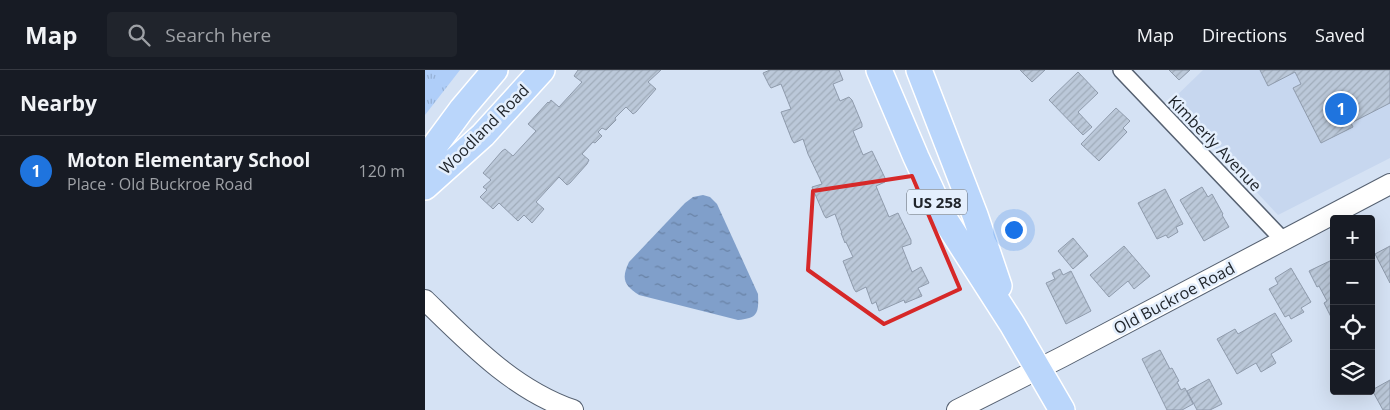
<!DOCTYPE html>
<html lang="en">
<head>
<meta charset="utf-8">
<style>
	:root { --surface:#171b24; --page:#20242c; --text:#f1f3f6; --muted:#9ea1a6; --line:#363941; --accent:#1f74de }
	body { margin:0; font-family:"Open Sans",sans-serif; background:var(--page); color:var(--text) }
	.controls { position:absolute; right:15px; bottom:15px; display:grid; overflow:hidden; border-radius:5px; box-shadow:0 5px 20px #0002 }
	.controls button { width:45px; height:45px; display:grid; place-items:center; padding:0; border:0; border-bottom:1px solid var(--line); background:var(--surface); color:var(--text); font:25px sans-serif }
	.you { position:absolute; left:588px; top:159px; width:18px; height:18px; margin:-12px; border:4px solid #fff; border-radius:50%; background:#1a73e8; box-shadow:0 0 0 8px #1a73e833 }
	.badge { display:grid; place-items:center; width:32px; height:32px; border-radius:50%; background:var(--accent); color:#fff; font-size:16px; font-weight:700 }
	.pin { position:absolute; translate:-50% -50%; border:2px solid #fff; box-shadow:0 1px 5px #0006 }
	.list { margin:0; padding:0; list-style:none }
	h2 { display:flex; justify-content:space-between; align-items:center; height:65px; margin:0; padding:0 20px; font-size:21px }
	h2 small { font-size:16px; font-weight:400; color:var(--muted) }
	.list li { display:grid; grid-template-columns:32px 1fr auto; gap:15px; align-items:center; box-sizing:border-box; height:70px; padding:0 20px; border-top:1px solid var(--line) }
	.list b { display:block; font-size:19px; white-space:nowrap }
	.list p { margin:0; font-size:16px; white-space:nowrap; color:var(--muted) }
	.list em { font-size:16px; font-style:normal; color:var(--muted) }
	.icon { flex:none; width:28px; height:28px; fill:none; stroke:currentColor; stroke-width:2; stroke-linecap:round; stroke-linejoin:round }
	.map { position:relative; flex:none; width:965px; height:340px; overflow:hidden }
	header { display:flex; align-items:center; gap:30px; box-sizing:border-box; height:70px; padding:0 25px; background:var(--surface); border-bottom:1px solid var(--line) }
	header strong { font-size:24px }
	nav { display:flex; gap:28px; margin-inline-start:auto; font-size:18px }
	.search { width:350px; height:45px; background:var(--page); display:flex; align-items:center; gap:12px; box-sizing:border-box; padding:0 18px; border-radius:5px; color:var(--muted); font-size:19px }
	main { display:flex }
	aside { flex:1; background:var(--surface) }
	.map>svg:first-child { display:block }
	.built { fill:#c7d7ef }
	.grass { fill:url(#grass-tufts) }
	.water { fill:url(#water-ripples) }
	.building { fill:url(#building-hatch); stroke:#8f9bac }
	.lines { fill:none; stroke-linecap:round; stroke-linejoin:round }
	.minor-casing { stroke:#566171; stroke-width:18 }
	.tertiary-casing { stroke:#566171; stroke-width:22 }
	.primary-casing { stroke:#fff; stroke-width:28 }
	.minor { stroke:#fff; stroke-width:15 }
	.tertiary { stroke:#fff; stroke-width:20 }
	.primary { stroke:#bad6fb; stroke-width:25 }
	.marked { fill:none; stroke:#d62828; stroke-width:4; stroke-linejoin:round }
	.labels { text-anchor:middle; dominant-baseline:central; stroke-width:5; stroke-linejoin:round; paint-order:stroke }
	.shield { fill:#e4effd; stroke:#5b626a; stroke-width:1 }
	.shield-label { font-size:15px; font-weight:bold; fill:#20252b }
	.street-label { font-size:16px; fill:#20252b; stroke:#e4effd }
</style>
</head>
<body>
<header>
<strong>Map</strong>
<div class="search"><svg class="icon" aria-label="search" viewBox="0 0 24 24"><circle cx="10" cy="10" r="6"/><path d="M15 15l6 6"/></svg>Search here</div>
<nav><a>Map</a><a>Directions</a><a>Saved</a></nav>
</header>
<main>
<aside>
<h2>Nearby<small></small></h2>
<ul class="list">
<li><span class="badge">1</span><div><b>Moton Elementary School</b><p>Place · Old Buckroe Road</p></div><em>120 m</em></li>
</ul>
</aside>
<div class="map">
<svg width="965" height="340" viewBox="0 0 965 340">
	<defs>
		<pattern id="grass-tufts" width="24" height="20" patternUnits="userSpaceOnUse" patternTransform="scale(1.25)"><rect width="24" height="20" fill="#afcef9"/><path d="M3 7l-1-3M5 7V3M7 7l1-3M15 17l-1-3M17 17v-4M19 17l1-3" fill="none" stroke="#96b1d6"/></pattern>
		<pattern id="water-ripples" width="26" height="14" patternUnits="userSpaceOnUse" patternTransform="scale(1.25)"><rect width="26" height="14" fill="#809fca"/><path d="M2 4q2-2 4 0t4 0M15 11q2-2 4 0t4 0" fill="none" stroke="#6881a4"/></pattern>
		<pattern id="building-hatch" width="6" height="6" patternUnits="userSpaceOnUse" patternTransform="scale(1.25)"><rect width="6" height="6" fill="#bbc8d9"/><path d="M-1 1l2-2M0 6l6-6M5 7l2-2" fill="none" stroke="#a0acba"/></pattern>
	</defs>
	<rect width="100%" height="100%" fill="#d5e2f4"/>
	<!-- built -->
	<path class="built" d="M778 0H965V88L853 145 746 31Z"/>
	<!-- grass -->
	<path class="grass" d="M0 0H35L0 45Z"/>
	<!-- water -->
	<path class="water" d="M278 125 285 127 292 134 333 224C334 244 332 248 313 250L214 225C199 215 196 209 204 192L260 133 268 127Z"/>
	<!-- building -->
	<path class="building" d="M153 0H236L223 12 231 19 211 42 208 44 201 37 190 48 191 50 181 60 177 58 173 62 177 66 170 73 168 72 157 84 164 90 162 94 145 113 142 115 134 107 111 132 119 139 107 153 99 145 93 151 74 133 68 139 55 127 62 120 58 117 66 110 58 103 77 81 80 79 88 86 111 61 103 54 123 32 124 33 126 30 134 37 157 12 149 6Z
		M345 0H414L418 10 408 14 415 31 424 27 427 30 437 54V57L428 61 438 85 447 81 460 108V112L451 116 453 121 464 147 473 143 486 170V174L477 177 487 202 496 197 504 213 493 218 497 226 480 233 479 230 454 241 451 232 447 234 441 217 431 222 429 219 418 191 428 187 421 172 420 173 416 163H417L410 144 401 148 399 145 387 117 397 114 395 109 383 84 378 69 369 73 367 70 356 42 366 39 356 14 346 18 344 15 338 3Z
		M595 0H620L607 12Z
		M744 0H765L754 10Z
		M835 0H965V33L926 53 928 57 896 73 868 18 876 14 870 2 843 16Z
		M653 2 673 23 653 42 667 57 658 65 624 30Z
		M691 38 705 51 698 58 702 62 674 91 656 74Z
		M777 117 783 127 787 124 798 144 797 145 804 157 779 171 755 130Z
		M740 119 758 154 751 157 753 162 743 168 741 165 732 169 713 133Z
		M648 168 663 186 648 199 633 181Z
		M699 176 725 206 709 219 703 211 684 227 665 205Z
		M965 176V213L950 184Z
		M909 189V253L899 233 902 231 894 216 892 217 884 201Z
		M866 198 886 232 876 238 879 242 866 249 864 245 860 247 844 219 853 214 850 208Z
		M635 199 638 205 646 201 666 241 641 254 621 213 630 209 627 203Z
		M850 243 867 271 846 284 851 293 836 302 831 293 812 304 792 269 810 259 813 264Z
		M735 280 745 299 747 298 754 311 752 312 756 320 760 318 768 334 757 340H742L717 289Z
		M784 309 797 334 785 340H772L762 321Z
		M965 310V340H958L947 320Z"/>
	<g class="lines">
		<!-- minor casing -->
		<g class="minor-casing">
			<path id="minor" d="M696 0 859 171"/>
		</g>
		<!-- tertiary casing -->
		<g class="tertiary-casing">
			<path id="tertiary" d="M0 230C44 273 89 320 148 340
				M532 340 637 287 965 114"/>
		</g>
		<!-- primary casing -->
		<g class="primary-casing">
			<path id="primary" d="M454 0 491 87 519 148 587 254 637 340
				M494 0 550 145 574 216
				M0 89 37 39 70 0
				M0 117 58 65 117 0"/>
		</g>
		<!-- minor -->
		<use href="#minor" class="minor"/>
		<!-- tertiary -->
		<use href="#tertiary" class="tertiary"/>
		<!-- primary -->
		<use href="#primary" class="primary"/>
	</g>
	<!-- marked area -->
	<path class="marked" d="M487 106 535 219 459 254 383 200 388 121Z"/>
	<g class="labels">
		<!-- shield labels -->
		<rect class="shield" x="482" y="119.5" width="60" height="25" rx="4"/>
		<g class="shield-label">
			<text x="512" y="132">US 258</text>
		</g>
		<!-- street labels -->
		<g class="street-label">
			<text transform="translate(59 59) rotate(-45)">Woodland Road</text>
			<text transform="translate(790 73) rotate(46)">Kimberly Avenue</text>
			<text transform="translate(749 228) rotate(-28)">Old Buckroe Road</text>
		</g>
	</g>
</svg>
<div class="controls">
<button>+</button>
<button>−</button>
<button><svg class="icon" aria-label="locate" viewBox="0 0 24 24"><circle cx="12" cy="12" r="6"/><path d="M12 2v4M12 18v4M2 12h4M18 12h4"/></svg></button>
<button><svg class="icon" aria-label="layers" viewBox="0 0 24 24"><path d="M12 4l9 5-9 5-9-5zM3 14l9 5 9-5"/></svg></button>
</div>
<div class="you"></div>
<div class="pin badge" style="left:916px;top:39px">1</div>
</div>
</main>
</body>
</html>
